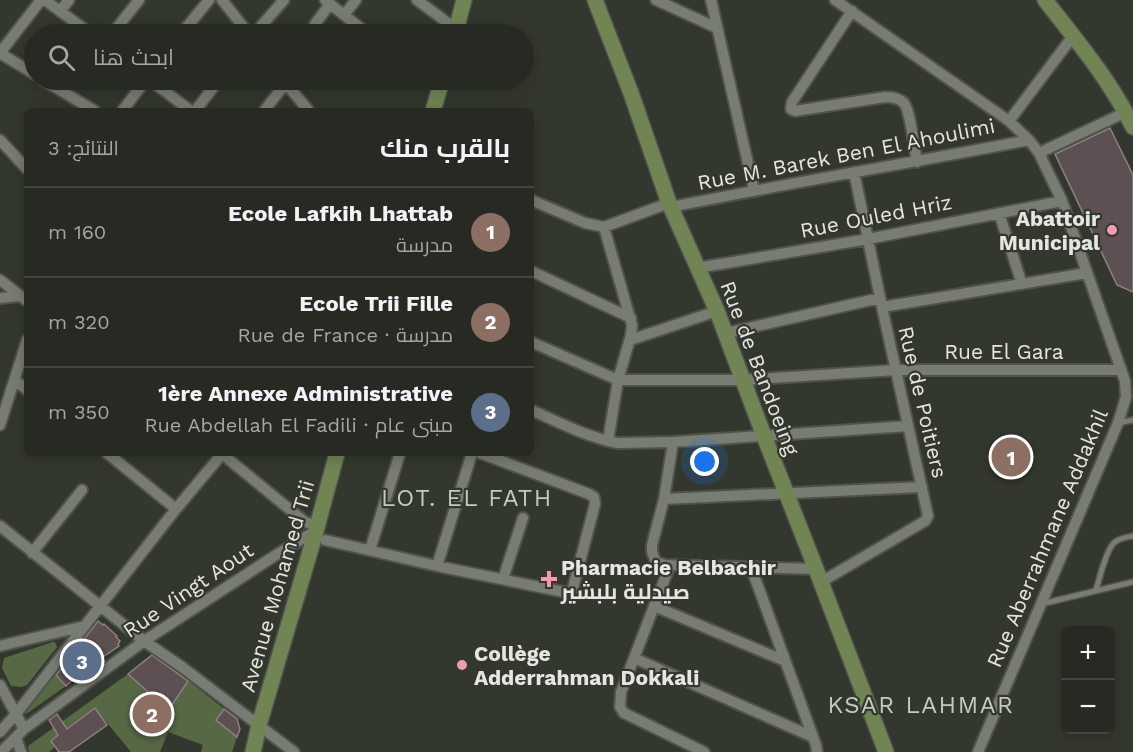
<!DOCTYPE html>
<html lang="ar">
<head>
<meta charset="utf-8">
<style>
	:root { --surface:#262a22; --page:#32362f; --text:#f1f3f6; --muted:#a4a7a5; --line:#424640; --accent:#8c9099 }
	body { margin:0; font-family:"Work Sans",Cairo,sans-serif; background:var(--page); color:var(--text); direction:rtl }
	.controls { position:absolute; right:18px; bottom:18px; display:grid; overflow:hidden; border-radius:9px; box-shadow:0 3px 15px #0003 }
	.controls button { width:54px; height:54px; display:grid; place-items:center; padding:0; border:0; border-bottom:2px solid var(--line); background:var(--surface); color:var(--text); font:30px sans-serif }
	.you { position:absolute; left:705px; top:462px; width:21px; height:21px; margin:-15px; border:4px solid #fff; border-radius:50%; background:#1a73e8; box-shadow:0 0 0 9px #1a73e833 }
	.badge { display:grid; place-items:center; width:39px; height:39px; border-radius:50%; background:var(--accent); color:#fff; font-size:20px; font-weight:700 }
	.pin { position:absolute; translate:-50% -50%; border:3px solid #fff; box-shadow:0 2px 6px #0006 }
	.list { margin:0; padding:0; list-style:none }
	h2 { display:flex; justify-content:space-between; align-items:center; height:78px; margin:0; padding:0 24px; font-size:26px }
	h2 small { font-size:20px; font-weight:400; color:var(--muted) }
	.list li { display:grid; grid-template-columns:39px 1fr auto; gap:18px; align-items:center; box-sizing:border-box; height:90px; padding:0 24px; border-top:2px solid var(--line) }
	.list b { display:block; font-size:22px; white-space:nowrap }
	.list p { margin:0; font-size:20px; white-space:nowrap; color:var(--muted) }
	.list em { font-size:20px; font-style:normal; color:var(--muted) }
	.icon { flex:none; width:33px; height:33px; fill:none; stroke:currentColor; stroke-width:2; stroke-linecap:round; stroke-linejoin:round }
	.map { position:relative; flex:none; width:1133px; height:752px; overflow:hidden; direction:ltr }
	.search { position:absolute; background:var(--surface); box-shadow:0 3px 15px #0003; left:24px; top:24px; width:510px; height:66px; display:flex; align-items:center; gap:15px; box-sizing:border-box; padding:0 21px; border-radius:33px; color:var(--muted); font-size:22px }
	.panel { position:absolute; background:var(--surface); box-shadow:0 3px 15px #0003; left:24px; top:108px; width:510px; height:348px; border-radius:9px; direction:rtl }
	.map>svg:first-child { display:block }
	.green { fill:#566844 }
	.building { fill:#5d5053; stroke:#8e8083; stroke-width:1.5 }
	.lines { fill:none; stroke-linecap:round; stroke-linejoin:round }
	.lane-casing { stroke:#4f534b; stroke-width:8 }
	.street-casing { stroke:#4f534b; stroke-width:14 }
	.secondary-casing { stroke:#4f534b; stroke-width:18 }
	.lane { stroke:#777d72; stroke-width:5 }
	.street { stroke:#777d72; stroke-width:10 }
	.secondary { stroke:#718554; stroke-width:15 }
	.poi-dot { fill:#f29aae; stroke:#33382e; stroke-width:2 }
	.labels { text-anchor:middle; dominant-baseline:central; stroke-width:4.5; stroke-linejoin:round; paint-order:stroke }
	.street-label { font-size:21px; fill:#e4e7e1; stroke:#33382e }
	.poi-label { font-size:21px; font-weight:bold; fill:#e4e7e1; stroke:#33382e; text-anchor:start }
	.quarter-label { font-size:24px; letter-spacing:1.5px; fill:#c4cabe; stroke:#33382e }
</style>
</head>
<body>
<div class="map">
<svg width="1133" height="752" viewBox="0 0 1133 752">
	<rect width="100%" height="100%" fill="#33382e"/>
	<!-- green -->
	<path class="green" d="M53 642H55L57 647 27 685 21 687 11 686 2 668 4 658Z
		M54 673 66 686 26 714 25 713 26 709Z
		M128 674 154 697 169 708 188 680 224 709 216 720 237 737 232 752H201L203 745 168 732 160 752H131L95 708 51 740 55 747 49 752H29L28 746Z"/>
	<!-- building -->
	<path class="building" d="M1110 128 1133 175V292L1117 285 1055 154Z
		M98 621 103 625 104 624 117 636 116 637 120 641 118 644 119 646 81 672 66 686 56 675Z
		M152 655 188 681 170 708 154 697 128 674Z
		M95 708 107 725 69 752H59L51 741 58 735 49 720 57 714 67 729Z
		M224 709 237 719 240 729 237 737 216 720Z"/>
	<g class="lines">
		<!-- lane casing -->
		<g class="lane-casing">
			<path id="lane" d="M1118 423 1133 420
				M1096 590C1099 580 1107 547 1115 542 1120 538 1127 537 1133 536
				M1041 604 1133 582"/>
		</g>
		<!-- street casing -->
		<g class="street-casing">
			<path id="street" d="M45 0 91 34
				M222 0 249 34
				M325 0 368 34
				M417 0 456 29
				M656 0 717 28
				M711 0 754 190
				M835 0 1009 121 1029 140 1039 153 1062 201 1125 381 1126 397 1118 423 978 752
				M60 11 69 0
				M852 11 792 102 791 109 795 111 885 97C892 97 899 98 904 103 911 113 914 148 917 162
				M344 15 356 0
				M112 34 139 0
				M181 34 209 0
				M254 34 284 0
				M319 34 315 24 330 4
				M0 53 41 0
				M0 53 34 74
				M43 80 95 111
				M150 80 191 111
				M283 80 309 111
				M427 80 440 88
				M122 111 146 80
				M195 111 219 80
				M264 111 286 83
				M1009 121 1073 36
				M0 140 27 169
				M1039 153 1126 112
				M531 200 585 223 604 227 669 203
				M671 207C790 183 910 163 1029 140
				M999 213 1022 284
				M604 227 632 325 631 335 618 380 608 441
				M697 268 868 239 1062 201
				M531 271 631 318
				M0 280 27 301
				M0 298 20 296
				M882 307 1087 273
				M726 333 880 298
				M630 340 717 311
				M531 342 618 380H743L896 370H1121
				M15 380 27 390
				M531 410C558 422 587 437 617 443L673 442 908 426
				M0 425 27 340
				M673 442 664 499 652 545V552L656 562 665 565 816 569
				M107 453 176 509
				M221 453 305 522 316 525
				M664 499 922 487
				M0 526 144 641 182 667 294 752
				M325 540 437 566 569 593 572 592 595 504 594 497 589 494 480 453
				M370 550 400 453
				M32 553 82 490
				M670 565 621 692 620 707 624 713 704 752
				M437 566 472 453
				M751 567 816 745 817 752
				M503 579 523 518
				M821 582 925 521 928 516 882 307 854 172
				M654 606 785 661
				M0 646 85 626
				M634 658 813 737
				M0 685 24 729
				M0 732 16 714 176 509 222 454
				M16 738 21 752
				M1 752 24 729 144 641 276 555 315 531"/>
		</g>
		<!-- secondary casing -->
		<g class="secondary-casing">
			<path id="secondary" d="M595 0 631 93 669 203 717 311 764 436 816 569 886 752
				M1045 0C1077 41 1110 80 1133 127
				M455 34 464 0
				M433 111 442 80
				M253 752 259 725 314 538 337 453"/>
		</g>
		<!-- lane -->
		<use href="#lane" class="lane"/>
		<!-- street -->
		<use href="#street" class="street"/>
		<!-- secondary -->
		<use href="#secondary" class="secondary"/>
	</g>
	<!-- markers -->
	<g class="poi-dot">
		<circle cx="1112" cy="230" r="6"/>
		<path d="M546 570h6v6h6v6h-6v6h-6v-6h-6v-6h6z"/>
		<circle cx="462" cy="665" r="6"/>
	</g>
	<g class="labels">
		<!-- street labels -->
		<g class="street-label">
			<text transform="translate(846 154) rotate(-11)">Rue M. Barek Ben El Ahoulimi</text>
			<text transform="translate(876 216) rotate(-11)">Rue Ouled Hriz</text>
			<text x="1004" y="351">Rue El Gara</text>
			<text transform="translate(760 368) rotate(69)">Rue de Bandoeing</text>
			<text transform="translate(923 402) rotate(77)">Rue de Poitiers</text>
			<text transform="translate(1047 538) rotate(-67)">Rue Aberrahmane Addakhil</text>
			<text transform="translate(277 586) rotate(-74)">Avenue Mohamed Trii</text>
			<text transform="translate(188 590) rotate(-34)">Rue Vingt Aout</text>
		</g>
		<!-- poi labels -->
		<g class="poi-label">
			<text x="1100" y="218" text-anchor="end">Abattoir<tspan x="1100" dy="24">Municipal</tspan></text>
			<text x="561" y="567">Pharmacie Belbachir<tspan x="561" dy="24">صيدلية بلبشير</tspan></text>
			<text x="474" y="653">Collège<tspan x="474" dy="24">Adderrahman Dokkali</tspan></text>
		</g>
		<!-- quarter labels -->
		<g class="quarter-label">
			<text x="467" y="498">LOT. EL FATH</text>
			<text x="921" y="705">KSAR LAHMAR</text>
		</g>
	</g>
</svg>
<div class="controls">
<button>+</button>
<button>−</button>
</div>
<div class="you"></div>
<div class="pin badge" style="left:1011px;top:457px;background:#8d6e63">1</div>
<div class="pin badge" style="left:152px;top:714px;background:#8d6e63">2</div>
<div class="pin badge" style="left:82px;top:661px;background:#5c6f8a">3</div>
<div class="search"><svg class="icon" aria-label="search" viewBox="0 0 24 24"><circle cx="10" cy="10" r="6"/><path d="M15 15l6 6"/></svg>ابحث هنا</div>
<section class="panel">
<h2>بالقرب منك<small>النتائج: 3</small></h2>
<ul class="list">
<li><span class="badge" style="background:#8d6e63">1</span><div><b>Ecole Lafkih Lhattab</b><p>مدرسة</p></div><em>160 m</em></li>
<li><span class="badge" style="background:#8d6e63">2</span><div><b>Ecole Trii Fille</b><p>مدرسة · Rue de France</p></div><em>320 m</em></li>
<li><span class="badge" style="background:#5c6f8a">3</span><div><b>1ère Annexe Administrative</b><p>مبنى عام · Rue Abdellah El Fadili</p></div><em>350 m</em></li>
</ul>
</section>
</div>
</body>
</html>
